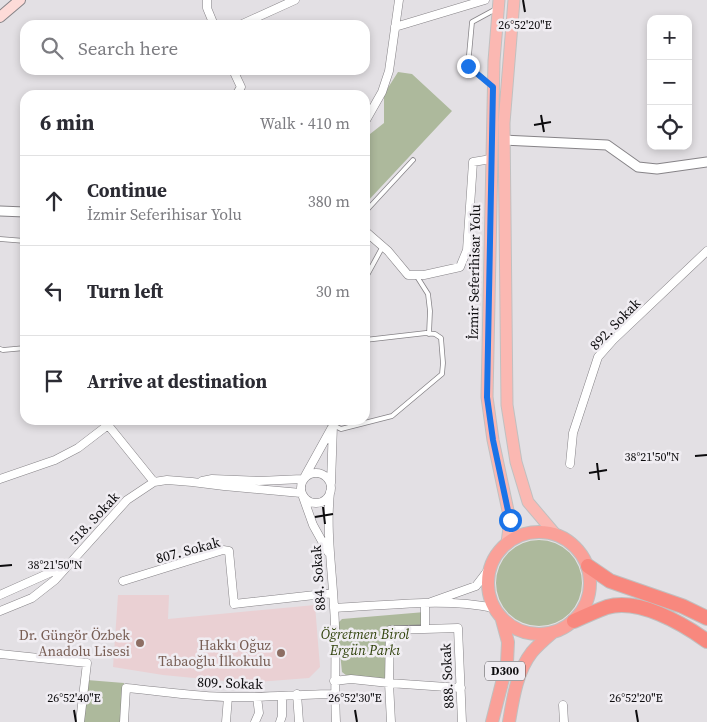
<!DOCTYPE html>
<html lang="en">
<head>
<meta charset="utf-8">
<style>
	:root { --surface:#fff; --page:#f2f2f3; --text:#2b2b33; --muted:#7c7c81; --line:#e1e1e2 }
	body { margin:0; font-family:"Source Serif 4",serif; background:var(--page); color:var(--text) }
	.controls { position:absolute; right:15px; top:15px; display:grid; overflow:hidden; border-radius:10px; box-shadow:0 2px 8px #0003 }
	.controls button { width:45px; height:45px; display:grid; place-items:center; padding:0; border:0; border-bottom:1px solid var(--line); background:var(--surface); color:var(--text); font:25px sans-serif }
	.stop { position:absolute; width:15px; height:15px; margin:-11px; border:4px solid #1a73e8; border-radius:50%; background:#fff }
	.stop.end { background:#1a73e8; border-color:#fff; box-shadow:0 1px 5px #0008 }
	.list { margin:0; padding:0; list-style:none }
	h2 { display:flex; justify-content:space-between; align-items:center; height:65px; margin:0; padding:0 20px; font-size:21px }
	h2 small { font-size:16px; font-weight:400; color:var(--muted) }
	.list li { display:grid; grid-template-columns:32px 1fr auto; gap:15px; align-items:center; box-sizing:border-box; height:90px; padding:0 20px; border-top:1px solid var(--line) }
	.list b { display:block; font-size:19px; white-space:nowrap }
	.list p { margin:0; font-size:16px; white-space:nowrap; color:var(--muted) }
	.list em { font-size:16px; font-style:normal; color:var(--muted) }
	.icon { flex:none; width:28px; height:28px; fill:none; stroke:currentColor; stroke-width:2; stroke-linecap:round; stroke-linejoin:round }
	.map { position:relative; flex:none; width:707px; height:722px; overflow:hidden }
	.search { position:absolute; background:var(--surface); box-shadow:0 2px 8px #0003; left:20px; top:20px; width:350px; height:55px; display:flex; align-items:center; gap:12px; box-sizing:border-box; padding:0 18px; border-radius:15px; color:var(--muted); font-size:19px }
	.panel { position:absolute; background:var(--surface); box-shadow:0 2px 8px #0003; left:20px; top:90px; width:350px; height:335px; border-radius:15px }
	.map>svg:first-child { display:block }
	.education { fill:#ead0d3 }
	.green { fill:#adb99c }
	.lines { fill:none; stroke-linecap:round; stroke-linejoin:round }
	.service-casing { stroke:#868387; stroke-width:5.5 }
	.minor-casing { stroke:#868387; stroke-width:9 }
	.tertiary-casing { stroke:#868387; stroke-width:11 }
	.secondary-casing { stroke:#868387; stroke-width:12 }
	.primary-casing { stroke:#c0c0c0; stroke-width:13 }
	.trunk-casing { stroke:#c0c0c0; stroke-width:14 }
	.motorway-casing { stroke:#c0c0c0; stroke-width:16 }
	.service { stroke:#fff; stroke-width:4 }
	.minor { stroke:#fff; stroke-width:8 }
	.tertiary { stroke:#fff; stroke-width:9 }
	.secondary { stroke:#fddbd8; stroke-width:10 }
	.primary { stroke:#fbb8b2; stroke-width:11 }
	.trunk { stroke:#faa098; stroke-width:12 }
	.motorway { stroke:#f8887e; stroke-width:14 }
	.route { stroke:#1a73e8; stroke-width:6 }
	.ticks { fill:none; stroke:#0d0c0e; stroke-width:2 }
	.education-dot { fill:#8d6e63; stroke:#f0edf2; stroke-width:2 }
	.labels { text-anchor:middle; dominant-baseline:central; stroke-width:5; stroke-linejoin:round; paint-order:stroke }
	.shield { fill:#f0edf2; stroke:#515052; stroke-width:1 }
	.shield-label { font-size:12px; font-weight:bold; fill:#0d0c0e }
	.street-label { font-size:14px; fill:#0d0c0e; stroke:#f0edf2 }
	.park-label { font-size:14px; font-style:italic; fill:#31430c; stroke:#f0edf2 }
	.education-label { font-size:14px; fill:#785e54; stroke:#f0edf2; text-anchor:end }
	.ticks-label { font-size:12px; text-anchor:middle; fill:#0d0c0e; stroke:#f0edf2; stroke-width:5; stroke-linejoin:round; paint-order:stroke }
</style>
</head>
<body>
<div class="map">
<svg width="707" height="722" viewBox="0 0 707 722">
	<rect width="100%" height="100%" fill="#e3e0e4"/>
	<!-- education -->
	<path class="education" d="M118 595H169L168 619 315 605 320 667 309 678 246 683 163 675 113 667Z"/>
	<!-- green -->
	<path class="green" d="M398 72 412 74 452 111 365 204V138L384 123V94Z
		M496 583a43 43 0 1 1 86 0a43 43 0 1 1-86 0Z
		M425 612V625L393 626 390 630 389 683 351 679 342 672 337 624 342 619Z
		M87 680 124 683 122 722H83Z"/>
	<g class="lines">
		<!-- service casing -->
		<g class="service-casing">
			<path id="service" d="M492 86 468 66 472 22 496 9
				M365 212 413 160
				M0 239 25 241
				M416 275 428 294 430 311 429 334
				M365 279 383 246
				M0 349 3 350 25 348
				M333 425 341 429 392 416 442 374 443 363 441 338 435 334 426 333 365 340"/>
		</g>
		<!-- minor casing -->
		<g class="minor-casing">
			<path id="minor" d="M207 0V8L214 25
				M240 25 295 0
				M395 27 485 0
				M233 70 241 87 236 95
				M365 122 382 92 389 71 399 0
				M365 231 388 251 408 275H424L460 267 467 250 473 162 491 159
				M570 464 573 433 598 357 613 340 707 251
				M301 488a15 15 0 1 1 30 0a15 15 0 1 1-30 0Z
				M305 476 331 429
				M0 479 55 460 78 448 108 425 154 482
				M202 481 212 479 259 481 302 479
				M331 483 333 425
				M330 492C326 531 332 568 334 607 337 645 334 684 336 722
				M303 497 313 525 328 552
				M123 581 223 550 229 551 234 604 333 593
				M0 595 65 566
				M431 602 476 586 489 569
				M425 604V628
				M334 608C386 606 443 597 494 608
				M0 611 32 598 55 580 127 500 154 482 167 480 192 482 224 486 301 493
				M0 654 87 663 80 722
				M334 681 351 679 389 683 461 688
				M297 694 299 722
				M563 705 564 722
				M124 722 126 688C160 691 195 697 230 697 265 698 300 694 335 694
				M226 722 228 697
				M255 722 259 713 257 697
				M280 722 282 716V696
				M391 722 389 683 390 630 458 628 462 722"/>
		</g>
		<!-- tertiary casing -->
		<g class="tertiary-casing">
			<path id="tertiary" d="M505 140 607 145 638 167 657 169 707 162
				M0 211 25 212
				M333 425V420"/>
		</g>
		<!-- secondary casing -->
		<g class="secondary-casing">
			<path id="secondary" d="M0 17 20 0"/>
		</g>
		<!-- primary casing -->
		<g class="primary-casing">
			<path id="primary" d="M499 0 494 61 487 397 493 440 510 520 507 543
				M514 0 504 123 507 405 516 462 528 502 556 535"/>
		</g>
		<!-- trunk casing -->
		<g class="trunk-casing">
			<path id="trunk" d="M488 583a51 51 0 1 1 102 0a51 51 0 1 1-102 0Z
				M492 722 507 663 508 642 502 620
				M509 722C513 698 517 671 532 652 538 645 545 639 552 633"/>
		</g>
		<!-- motorway casing -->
		<g class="motorway-casing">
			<path id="motorway" d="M588 566 610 581 682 606 707 618
				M574 621C585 616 596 611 607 607 639 598 682 623 707 641"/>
		</g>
		<!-- service -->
		<use href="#service" class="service"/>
		<!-- minor -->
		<use href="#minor" class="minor"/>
		<!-- tertiary -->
		<use href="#tertiary" class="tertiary"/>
		<!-- secondary -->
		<use href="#secondary" class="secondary"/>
		<!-- primary -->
		<use href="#primary" class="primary"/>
		<!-- trunk -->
		<use href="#trunk" class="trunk"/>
		<!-- motorway -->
		<use href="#motorway" class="motorway"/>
	</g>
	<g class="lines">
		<!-- route -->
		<path class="route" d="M468 66 493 87 487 397 493 440 510 520"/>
	</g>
	<!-- ticks -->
	<path class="ticks" d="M523 0 525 12M541 115 544 132M534 125 551 122M695 456 707 455M597 463 599 480M589 473 607 470M323 507 325 524M315 517 333 514M0 566 12 565M74 710 76 722M355 710 357 722M636 710 638 722"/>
	<!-- markers -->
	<g class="education-dot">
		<circle cx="140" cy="643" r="5"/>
		<circle cx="281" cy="653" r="5"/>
	</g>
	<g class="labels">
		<!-- shield labels -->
		<rect class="shield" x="485" y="661.5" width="40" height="19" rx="4"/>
		<g class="shield-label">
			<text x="505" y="671">D300</text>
		</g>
		<!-- street labels -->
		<g class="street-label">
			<text transform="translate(474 272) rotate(-89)">İzmir Seferihisar Yolu</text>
			<text transform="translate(615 324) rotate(-46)">892. Sokak</text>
			<text transform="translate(94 518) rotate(-47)">518. Sokak</text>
			<text transform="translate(188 550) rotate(-15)">807. Sokak</text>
			<text transform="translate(318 578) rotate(-94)">884. Sokak</text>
			<text transform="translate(447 676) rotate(-93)">888. Sokak</text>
			<text transform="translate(230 683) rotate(2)">809. Sokak</text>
		</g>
		<!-- park labels -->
		<g class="park-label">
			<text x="365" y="634">Öğretmen Birol<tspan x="365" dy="16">Ergün Parkı</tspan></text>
		</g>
		<!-- education labels -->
		<g class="education-label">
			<text x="130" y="635">Dr. Güngör Özbek<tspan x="130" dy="16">Anadolu Lisesi</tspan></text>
			<text x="271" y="645">Hakkı Oğuz<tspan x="271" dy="16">Tabaoğlu İlkokulu</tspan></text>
		</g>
	</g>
	<g class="ticks-label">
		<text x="525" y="29">26°52'20"E</text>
		<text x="652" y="461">38°21'50"N</text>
		<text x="55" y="569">38°21'50"N</text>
		<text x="74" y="702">26°52'40"E</text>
		<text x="355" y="702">26°52'30"E</text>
		<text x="636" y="702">26°52'20"E</text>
	</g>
</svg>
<div class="controls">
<button>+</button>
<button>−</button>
<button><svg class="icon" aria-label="locate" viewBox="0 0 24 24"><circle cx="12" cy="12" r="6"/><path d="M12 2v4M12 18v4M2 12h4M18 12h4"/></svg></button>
</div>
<div class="stop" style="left:510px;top:520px"></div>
<div class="stop end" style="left:468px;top:66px"></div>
<div class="search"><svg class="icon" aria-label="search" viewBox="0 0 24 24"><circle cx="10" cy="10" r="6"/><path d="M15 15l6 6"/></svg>Search here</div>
<section class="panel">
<h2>6 min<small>Walk · 410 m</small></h2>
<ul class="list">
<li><svg class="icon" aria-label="ahead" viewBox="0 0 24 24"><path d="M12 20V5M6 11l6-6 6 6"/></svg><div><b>Continue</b><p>İzmir Seferihisar Yolu</p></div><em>380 m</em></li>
<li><svg class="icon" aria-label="left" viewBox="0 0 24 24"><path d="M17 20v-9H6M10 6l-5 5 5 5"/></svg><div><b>Turn left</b></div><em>30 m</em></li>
<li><svg class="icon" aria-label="arrive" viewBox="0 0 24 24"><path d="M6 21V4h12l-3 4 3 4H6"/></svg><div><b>Arrive at destination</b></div></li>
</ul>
</section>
</div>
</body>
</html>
